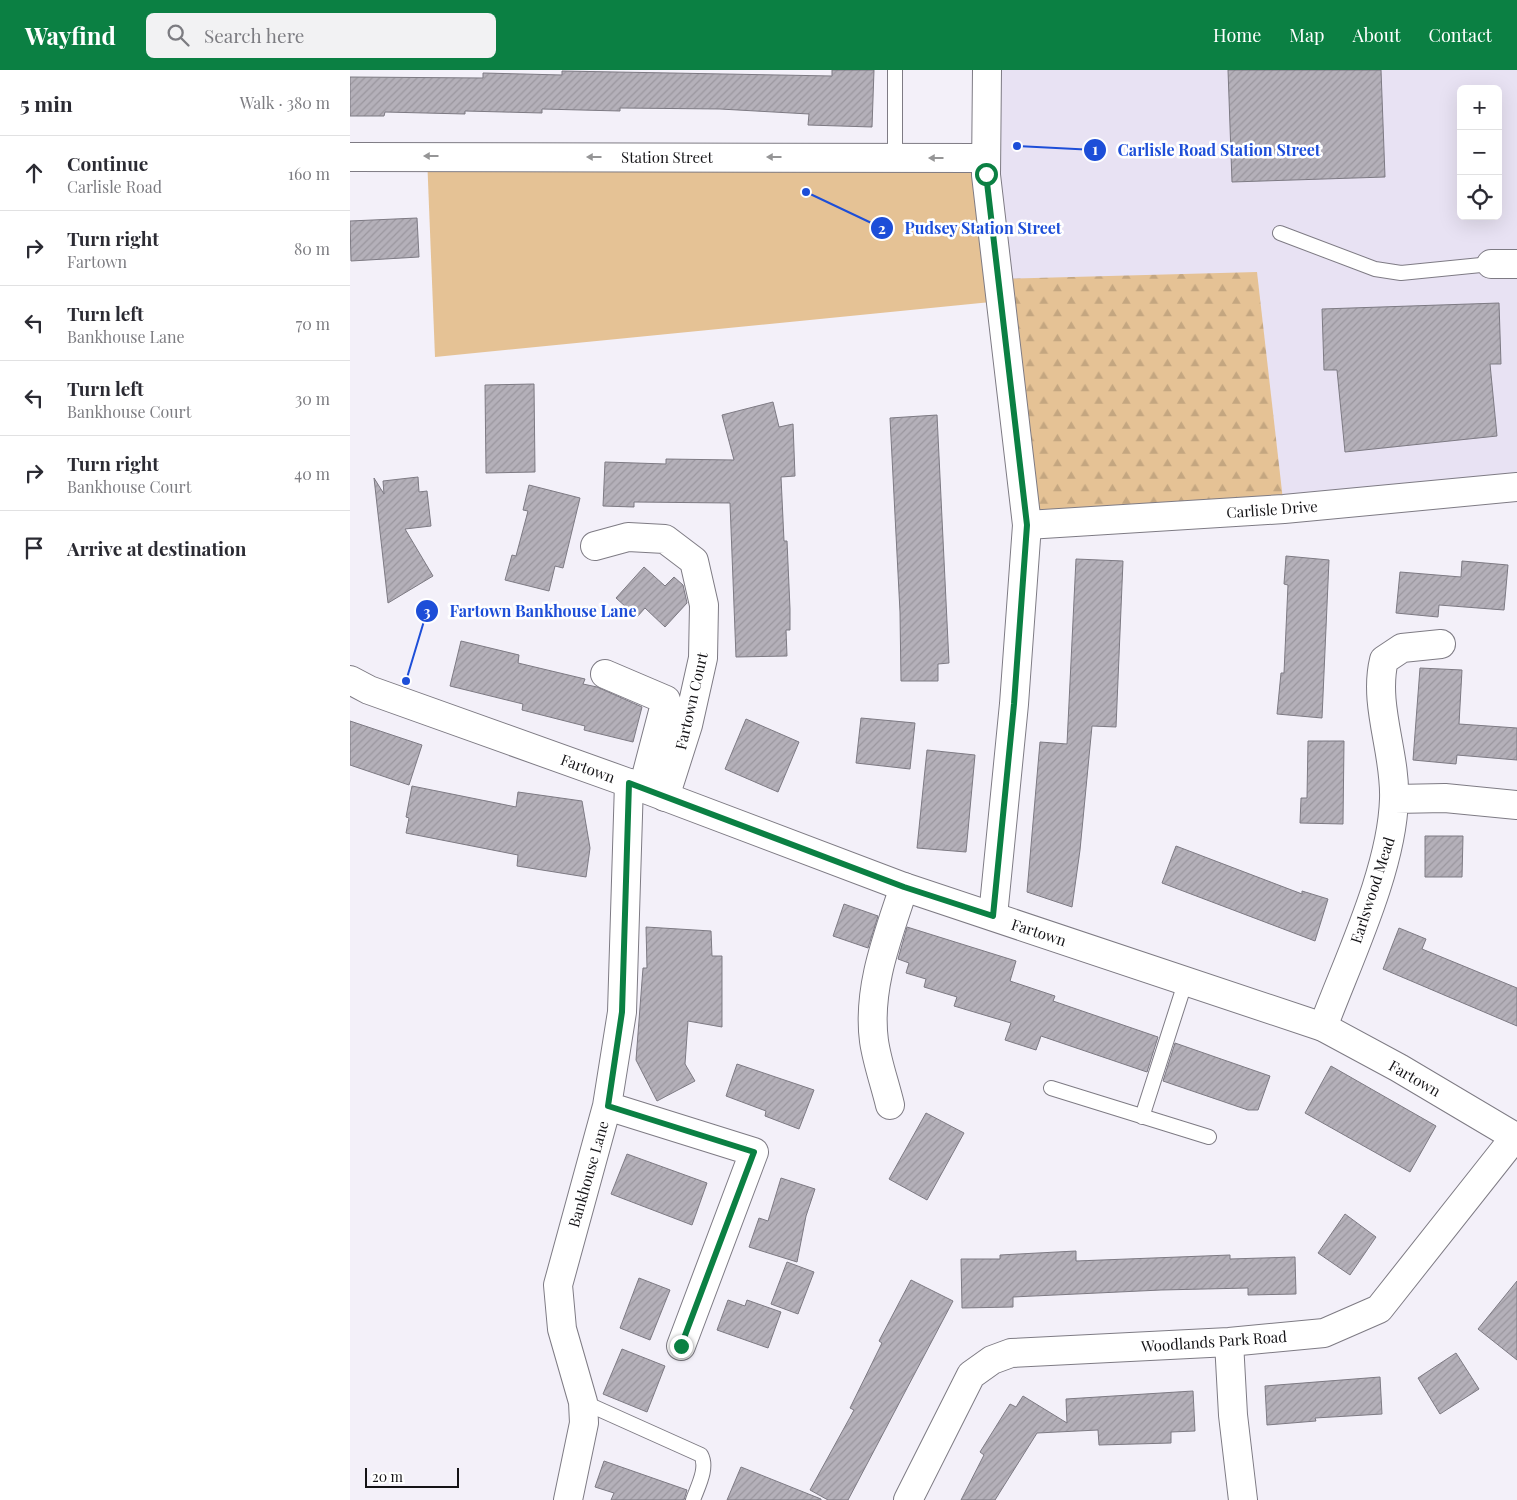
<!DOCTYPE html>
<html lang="en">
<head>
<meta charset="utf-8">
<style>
	:root { --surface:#fff; --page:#f2f2f3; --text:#2b2b33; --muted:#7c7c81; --line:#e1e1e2; --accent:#0b8043 }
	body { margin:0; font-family:"Playfair Display",serif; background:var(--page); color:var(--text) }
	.controls { position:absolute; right:15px; top:15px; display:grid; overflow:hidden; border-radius:8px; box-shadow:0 5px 20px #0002 }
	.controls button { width:45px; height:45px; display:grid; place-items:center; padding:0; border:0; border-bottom:1px solid var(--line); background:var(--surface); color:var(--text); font:25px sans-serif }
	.scale { position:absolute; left:15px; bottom:12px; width:94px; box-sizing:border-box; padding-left:5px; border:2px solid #141316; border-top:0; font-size:14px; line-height:18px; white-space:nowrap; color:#141316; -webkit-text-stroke:4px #fff; paint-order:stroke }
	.stop { position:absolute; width:15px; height:15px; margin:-11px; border:4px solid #0b8043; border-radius:50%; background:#fff }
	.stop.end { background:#0b8043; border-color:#fff; box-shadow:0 1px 5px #0008 }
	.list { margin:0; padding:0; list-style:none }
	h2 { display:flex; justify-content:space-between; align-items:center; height:65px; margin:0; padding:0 20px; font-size:21px }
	h2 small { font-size:16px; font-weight:400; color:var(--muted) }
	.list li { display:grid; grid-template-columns:32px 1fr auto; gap:15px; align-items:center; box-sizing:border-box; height:75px; padding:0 20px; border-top:1px solid var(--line) }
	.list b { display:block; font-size:19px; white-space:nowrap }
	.list p { margin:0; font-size:16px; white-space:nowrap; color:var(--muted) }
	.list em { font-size:16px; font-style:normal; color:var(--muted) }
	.icon { flex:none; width:28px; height:28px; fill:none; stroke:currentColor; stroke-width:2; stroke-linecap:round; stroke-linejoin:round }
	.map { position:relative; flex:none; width:1167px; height:1430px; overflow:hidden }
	header { display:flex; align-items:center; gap:30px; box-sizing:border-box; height:70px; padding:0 25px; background:var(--accent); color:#fff }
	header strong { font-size:24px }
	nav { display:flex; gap:28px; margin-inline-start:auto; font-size:18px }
	.search { width:350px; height:45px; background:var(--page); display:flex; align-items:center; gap:12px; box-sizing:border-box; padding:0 18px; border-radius:8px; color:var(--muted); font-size:19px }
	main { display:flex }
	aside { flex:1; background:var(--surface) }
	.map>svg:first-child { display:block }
	.built { fill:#e8e2f3; fill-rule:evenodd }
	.grass { fill:#e5c295 }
	.forest { fill:url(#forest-firs) }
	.building { fill:url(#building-hatch); stroke:#7d7a83 }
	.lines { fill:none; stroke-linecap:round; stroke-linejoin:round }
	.service-casing { stroke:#7e7b84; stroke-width:16 }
	.minor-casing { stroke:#7e7b84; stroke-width:30 }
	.tertiary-casing { stroke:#7e7b84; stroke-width:30 }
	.service { stroke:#fff; stroke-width:14 }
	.minor { stroke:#fff; stroke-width:28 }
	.tertiary { stroke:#fff; stroke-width:28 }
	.oneway { fill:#959596 }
	.route { stroke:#0b8043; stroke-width:6 }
	.labels { text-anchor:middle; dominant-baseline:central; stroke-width:5; stroke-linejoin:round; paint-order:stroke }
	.street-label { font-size:15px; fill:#141316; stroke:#fff }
	.leader { fill:none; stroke:#1d4ed8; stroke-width:2 }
	.callout-dot { fill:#1d4ed8; stroke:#fff; stroke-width:2 }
	.mark-label { font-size:15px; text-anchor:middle; font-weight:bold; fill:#fff }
	.callout-label { font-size:16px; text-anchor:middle; font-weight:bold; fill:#1d4ed8; stroke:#fff; stroke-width:5; stroke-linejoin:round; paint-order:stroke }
</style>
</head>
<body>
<header>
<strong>Wayfind</strong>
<div class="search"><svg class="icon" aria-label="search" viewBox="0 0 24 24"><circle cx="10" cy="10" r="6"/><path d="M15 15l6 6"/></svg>Search here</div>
<nav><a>Home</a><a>Map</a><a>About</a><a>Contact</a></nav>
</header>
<main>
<aside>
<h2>5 min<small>Walk · 380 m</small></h2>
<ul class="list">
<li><svg class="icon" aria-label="ahead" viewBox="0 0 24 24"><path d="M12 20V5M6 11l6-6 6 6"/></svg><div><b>Continue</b><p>Carlisle Road</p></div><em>160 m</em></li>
<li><svg class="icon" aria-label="right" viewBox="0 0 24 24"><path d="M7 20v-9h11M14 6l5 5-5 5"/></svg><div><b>Turn right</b><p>Fartown</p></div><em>80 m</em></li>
<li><svg class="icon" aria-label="left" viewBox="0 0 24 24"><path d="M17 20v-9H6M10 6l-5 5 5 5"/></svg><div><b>Turn left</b><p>Bankhouse Lane</p></div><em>70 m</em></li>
<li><svg class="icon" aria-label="left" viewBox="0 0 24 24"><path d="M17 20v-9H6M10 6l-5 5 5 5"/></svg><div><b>Turn left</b><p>Bankhouse Court</p></div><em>30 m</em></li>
<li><svg class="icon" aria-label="right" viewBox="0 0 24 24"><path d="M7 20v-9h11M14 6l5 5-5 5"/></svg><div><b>Turn right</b><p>Bankhouse Court</p></div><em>40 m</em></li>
<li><svg class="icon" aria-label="arrive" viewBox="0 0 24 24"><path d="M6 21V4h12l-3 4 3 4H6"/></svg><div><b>Arrive at destination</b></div></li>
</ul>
</aside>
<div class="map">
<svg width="1167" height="1430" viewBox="0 0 1167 1430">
	<defs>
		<pattern id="forest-firs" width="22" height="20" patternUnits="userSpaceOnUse" patternTransform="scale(1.25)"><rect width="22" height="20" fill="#e5c295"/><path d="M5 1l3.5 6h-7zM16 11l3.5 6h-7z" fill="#c4a680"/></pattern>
		<pattern id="building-hatch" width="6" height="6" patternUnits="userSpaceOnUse" patternTransform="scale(1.25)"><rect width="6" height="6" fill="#b4b0b9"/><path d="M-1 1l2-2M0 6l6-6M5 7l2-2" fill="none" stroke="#9a969e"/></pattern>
	</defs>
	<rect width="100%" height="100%" fill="#f3f0f9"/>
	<!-- built -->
	<path class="built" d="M637 0H1167V417L934 439 648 209ZM1111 19H1148V146H1111Z"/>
	<!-- grass -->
	<path class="grass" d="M77 86 635 88 651 231 85 287Z"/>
	<!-- forest -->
	<path class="forest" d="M907 202 934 439 677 455 648 209Z"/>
	<!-- building -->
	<path class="building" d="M482 0H524L522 57 458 55 459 44 370 39 270 38V41L192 39V43L115 41V44L35 42 34 46H0V7L133 8V3L212 5V1L482 6Z
		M878 0H1031L1035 107 882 112Z
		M67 148 69 187 1 191 0 151Z
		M1149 233 1151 294H1140L1147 366 995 382 987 300H974L972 239Z
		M184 314 185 402 136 403 135 315Z
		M423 332 429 357 443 354 445 406 431 407 434 471H437L440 539V560H436L437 586 386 587 380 433 284 432V437L253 436 255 392 316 394V389L384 390 372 345Z
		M587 345 599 593 588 594V611H551L550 542 540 348Z
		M68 407 69 422 77 421 81 456 55 459 83 506 38 533 24 408 34 424 33 411Z
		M179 415 230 428 213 498 205 496 199 521 155 510 162 485 166 486 178 441 173 440Z
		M936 486 979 490 972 648 927 644 931 603H934L938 515 934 514Z
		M726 489 773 491 766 657 742 656 730 780 722 837 677 822 690 672 717 674Z
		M1112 491 1158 495 1154 540 1089 535 1088 547 1046 543 1050 502 1111 507Z
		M294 497 315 516 324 507 333 515 337 533 315 557 295 538 287 547 266 528Z
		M111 571 169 585 168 593 235 609 233 614 247 617 292 637 283 672 234 660 235 656 172 640 173 634 100 616Z
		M1070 598 1112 600 1109 654 1167 658V690L1107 685 1106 694 1063 690Z
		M511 648 565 653 560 699 506 693Z
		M396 649 449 672 428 722 375 699Z
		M0 651 72 675 59 715 0 695Z
		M958 671H994L993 754 950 753 951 728H957Z
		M577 680 625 685 616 782 567 778Z
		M62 716 166 737 168 722 232 731 240 778 236 807 167 796 168 785 56 763 59 748 56 747Z
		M1075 766H1113L1112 807H1075Z
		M826 776 952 824V821L978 829 965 871 812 813Z
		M494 834 528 846 518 878 483 866Z
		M296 857 361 861 362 886H372V957L338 951 335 994 345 1011 307 1031 286 990 293 898H297Z
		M557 857 666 891 660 911 705 926 703 931 808 967 797 1002 691 966 686 980 655 970 661 953 604 936 607 927 574 917 576 909 556 903 559 893 548 889Z
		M1049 858 1076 869 1072 879 1167 918V956L1033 899Z
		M825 973 920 1006 908 1040H898L813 1011Z
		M387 994 464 1020 449 1059 415 1046 416 1041 376 1026Z
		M981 996 1086 1056 1060 1102 955 1043Z
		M576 1043 614 1063 577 1130 539 1109Z
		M277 1084 357 1113 342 1155 261 1124Z
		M431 1108 465 1119 456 1146 447 1192 399 1177 409 1148 418 1151Z
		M995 1144 1026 1167 1000 1205 968 1183Z
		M726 1181V1191L880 1185V1189L945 1187 946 1224 898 1225V1218L811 1220 663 1227V1237L612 1238 611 1189H650V1185Z
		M437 1192 464 1202 448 1244 421 1234Z
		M289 1208 320 1220 300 1270 270 1258Z
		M561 1210 603 1231 498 1430H478L460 1420 504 1340 500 1338 532 1273 529 1271Z
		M1167 1211V1290L1128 1259Z
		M378 1230 395 1236 397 1230 431 1242 418 1278 367 1260Z
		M272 1279 315 1296 297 1342 253 1324Z
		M1106 1283 1129 1319 1090 1344 1068 1308Z
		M1030 1307 1032 1344 965 1348 966 1351 917 1355 915 1316Z
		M843 1321 845 1361 821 1362V1373L749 1375 748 1360 687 1363 645 1430H611L634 1385 630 1382 660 1334 666 1337 673 1326 717 1353 716 1329Z
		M254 1391 337 1420 334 1430H261L264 1423 245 1417Z
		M391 1397 471 1429V1430H377Z"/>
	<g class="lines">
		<!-- service casing -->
		<g class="service-casing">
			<path id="service" d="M545 0V88
				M930 163 1025 199 1051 203 1141 194
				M701 1018 859 1067
				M792 1047 836 910
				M233 1332 351 1385C358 1398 348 1416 343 1430"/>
		</g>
		<!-- minor casing -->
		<g class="minor-casing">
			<path id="minor" d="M637 0 636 105 677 455 664 634 643 846
				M0 87 635 88
				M1141 194H1167
				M677 455 934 439 1167 417
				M245 476 278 467 315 469 344 491 354 535 353 588 338 655 315 727
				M255 604 316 630 293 718
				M1045 729 1095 728 1167 735
				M973 957C998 890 1042 800 1044 729 1046 683 1023 635 1034 590L1052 578 1091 574
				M540 1035C535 1014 527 992 524 971 517 918 538 866 554 817
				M257 1036 404 1082 331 1276
				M879 1272 883 1345 893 1430
				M218 1430 234 1353 233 1332 212 1259 208 1215 257 1036 272 942 279 713
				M558 1430 621 1305 642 1290 661 1283 879 1272 974 1263 1029 1239 1165 1067"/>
		</g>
		<!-- tertiary casing -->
		<g class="tertiary-casing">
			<path id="tertiary" d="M0 610 19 620 279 713 554 817 973 957 1049 998 1167 1068"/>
		</g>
		<!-- service -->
		<use href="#service" class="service"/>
		<!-- minor -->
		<use href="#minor" class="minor"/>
		<!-- tertiary -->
		<use href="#tertiary" class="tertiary"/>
	</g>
	<!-- one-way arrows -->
	<defs><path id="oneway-solid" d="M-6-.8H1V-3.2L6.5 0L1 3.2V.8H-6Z" transform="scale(1.25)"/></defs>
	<g class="oneway">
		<use href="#oneway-solid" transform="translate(81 86) rotate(-180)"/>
		<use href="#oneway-solid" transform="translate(244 87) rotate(-180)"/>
		<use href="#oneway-solid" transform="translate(424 87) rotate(-180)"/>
		<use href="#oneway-solid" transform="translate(586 88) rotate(-180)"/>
	</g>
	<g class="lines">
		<!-- route -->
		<path class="route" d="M331 1276 404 1082 258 1036 272 942 279 713 554 817 643 846 664 634 677 455 636 104"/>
	</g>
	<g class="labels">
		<!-- street labels -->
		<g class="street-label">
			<text x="317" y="87">Station Street</text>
			<text transform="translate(922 439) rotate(-4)">Carlisle Drive</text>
			<text transform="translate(341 631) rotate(-77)">Fartown Court</text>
			<text transform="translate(238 698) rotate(20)">Fartown</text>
			<text transform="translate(1022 820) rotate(-72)">Earlswood Mead</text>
			<text transform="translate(689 862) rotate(18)">Fartown</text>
			<text transform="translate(1065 1008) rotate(30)">Fartown</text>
			<text transform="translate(238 1104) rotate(-74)">Bankhouse Lane</text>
			<text transform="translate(864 1271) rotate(-4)">Woodlands Park Road</text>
		</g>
	</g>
	<!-- callouts -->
	<path class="leader" d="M667 76L745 80M456 122L532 158M56 611L77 541"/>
	<g class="callout-dot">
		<circle cx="667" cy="76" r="5"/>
		<circle cx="456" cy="122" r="5"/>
		<circle cx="56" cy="611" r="5"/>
		<circle cx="745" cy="80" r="12"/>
		<circle cx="532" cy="158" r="12"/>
		<circle cx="77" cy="541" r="12"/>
	</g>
	<g class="mark-label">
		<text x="745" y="85">1</text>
		<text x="532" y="164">2</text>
		<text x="77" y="547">3</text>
	</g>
	<g class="callout-label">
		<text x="869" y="86">Carlisle Road Station Street</text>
		<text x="633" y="164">Pudsey Station Street</text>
		<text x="193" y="547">Fartown Bankhouse Lane</text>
	</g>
</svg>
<div class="controls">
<button>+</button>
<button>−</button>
<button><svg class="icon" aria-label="locate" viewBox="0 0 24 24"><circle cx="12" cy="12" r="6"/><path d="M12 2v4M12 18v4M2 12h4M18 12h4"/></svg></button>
</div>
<div class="scale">20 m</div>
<div class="stop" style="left:636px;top:104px"></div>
<div class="stop end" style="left:331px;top:1276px"></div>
</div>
</main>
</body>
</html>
